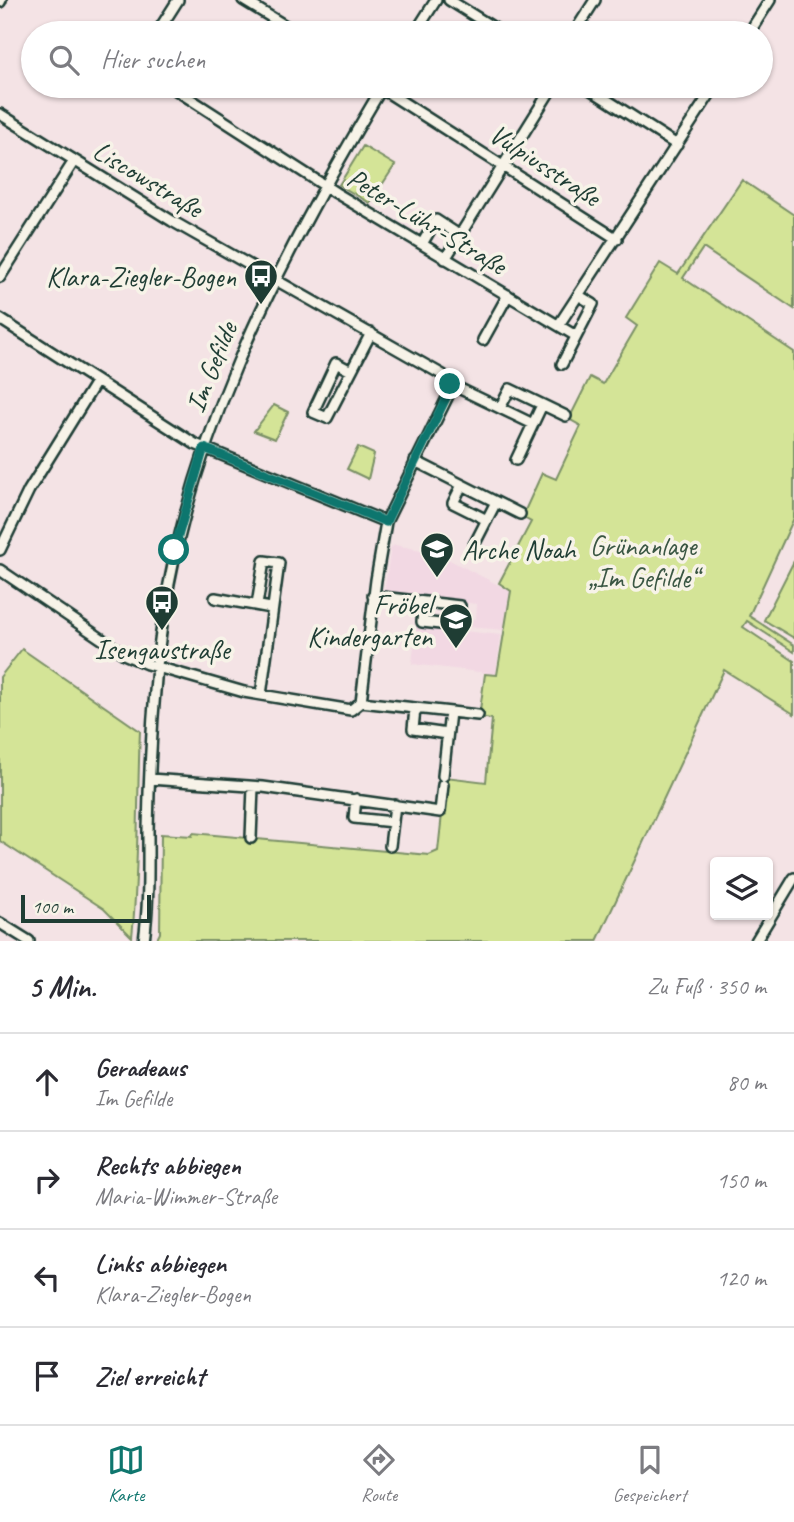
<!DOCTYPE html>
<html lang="de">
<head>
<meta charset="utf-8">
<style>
	:root { --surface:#fff; --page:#f2f2f3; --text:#2b2b33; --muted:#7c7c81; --line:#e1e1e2; --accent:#0f766e }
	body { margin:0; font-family:Caveat,sans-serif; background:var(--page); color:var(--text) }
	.controls { position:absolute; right:21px; bottom:21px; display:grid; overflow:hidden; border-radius:7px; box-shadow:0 2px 5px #0004 }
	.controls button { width:63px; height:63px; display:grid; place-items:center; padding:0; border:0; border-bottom:2px solid var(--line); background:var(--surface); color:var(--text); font:35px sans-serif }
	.scale { position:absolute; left:21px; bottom:18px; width:130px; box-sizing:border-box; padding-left:7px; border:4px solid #1f3d34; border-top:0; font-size:19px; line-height:24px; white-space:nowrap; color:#1f3d34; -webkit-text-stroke:5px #f7f3e8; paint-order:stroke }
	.stop { position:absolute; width:21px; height:21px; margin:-16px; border:5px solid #0f766e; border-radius:50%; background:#fff }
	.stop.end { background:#0f766e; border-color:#fff; box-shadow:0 2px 7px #0008 }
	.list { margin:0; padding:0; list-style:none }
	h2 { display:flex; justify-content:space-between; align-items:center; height:91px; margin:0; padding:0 28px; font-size:30px }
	h2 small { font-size:23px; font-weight:400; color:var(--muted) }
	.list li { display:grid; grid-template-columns:46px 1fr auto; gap:21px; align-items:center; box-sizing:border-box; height:98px; padding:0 28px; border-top:2px solid var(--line) }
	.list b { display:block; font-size:26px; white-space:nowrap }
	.list p { margin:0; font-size:23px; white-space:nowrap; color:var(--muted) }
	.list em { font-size:23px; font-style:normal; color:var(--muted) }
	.icon { flex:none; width:38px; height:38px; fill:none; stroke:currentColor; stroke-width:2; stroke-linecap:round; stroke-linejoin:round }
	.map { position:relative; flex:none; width:794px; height:941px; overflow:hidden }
	.search { position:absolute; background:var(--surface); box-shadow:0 2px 5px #0004; left:21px; right:21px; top:21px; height:77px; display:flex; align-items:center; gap:18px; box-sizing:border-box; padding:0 24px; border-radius:38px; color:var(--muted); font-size:26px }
	.sheet { height:483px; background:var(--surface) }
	nav { display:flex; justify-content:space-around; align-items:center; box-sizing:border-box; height:98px; border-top:2px solid var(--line); background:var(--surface); font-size:19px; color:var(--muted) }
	nav a { display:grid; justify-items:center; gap:4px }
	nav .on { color:var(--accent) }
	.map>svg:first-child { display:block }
	.built { fill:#f2d8e3 }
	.green { fill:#d4e497; stroke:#7a9066; stroke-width:2 }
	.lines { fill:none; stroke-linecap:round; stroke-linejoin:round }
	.minor-casing { stroke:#1f3d34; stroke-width:14 }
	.minor { stroke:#f7f3e8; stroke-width:9 }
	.route { stroke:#0f766e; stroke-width:9 }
	.labels { text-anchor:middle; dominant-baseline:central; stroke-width:7; stroke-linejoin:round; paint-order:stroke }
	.street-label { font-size:28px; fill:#1f3d34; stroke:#f7f3e8 }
	.poi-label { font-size:28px; fill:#1f3d34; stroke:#f7f3e8; text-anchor:end }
	.park-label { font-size:28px; fill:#3a5643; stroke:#f7f3e8 }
</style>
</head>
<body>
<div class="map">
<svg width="794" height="941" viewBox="0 0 794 941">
	<rect width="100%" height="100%" fill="#f4e3e5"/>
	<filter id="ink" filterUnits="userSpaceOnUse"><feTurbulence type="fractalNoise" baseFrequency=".0143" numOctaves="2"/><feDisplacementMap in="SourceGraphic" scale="14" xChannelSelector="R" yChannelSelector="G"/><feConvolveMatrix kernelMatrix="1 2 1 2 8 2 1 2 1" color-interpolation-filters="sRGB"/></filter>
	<g filter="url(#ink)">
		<!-- built -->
		<path class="built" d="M395 545 436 553 510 591 505 630 469 627 470 618 476 619 477 604 384 593 391 547Z
			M416 626 501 635 496 674 412 664Z"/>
		<!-- green -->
		<path class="green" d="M363 146 395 165 370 203 339 185Z
			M742 180 794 215V309L703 248 683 278 794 352V518L749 616 794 645V652L747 621 743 627 794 661V714L724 670 597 941H156L160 933 161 834 192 836 193 833 429 855 438 851 446 777 486 782 492 719 479 717 485 674 497 675 511 591 499 583 531 522 522 517 542 473 556 479 581 426 569 419 590 377 603 384 637 326 626 318 660 263 678 274Z
			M274 405 288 412 275 439 254 431Z
			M358 447 374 454 368 479 347 469Z
			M794 561V638L764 620Z
			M22 649 140 731C137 800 139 869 132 937L104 909 0 841V677Z"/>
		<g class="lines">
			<!-- minor casing -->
			<g class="minor-casing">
				<path id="minor" d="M243 0 297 33
					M449 0 502 33
					M0 2 1 0
					M157 33 178 0
					M415 33 436 0
					M574 33 595 0
					M749 33 770 0
					M170 86 336 193 576 336
					M585 86 677 145
					M379 87 617 239
					M0 114 172 221 443 375 450 384 533 424
					M422 244 436 220 459 235
					M445 259 553 86
					M0 277 74 161
					M0 319 195 444 386 522
					M560 323 715 86
					M483 340 508 295
					M562 364 593 304 578 295
					M351 371 336 363 313 412 327 418 371 333
					M500 408 510 389 566 416
					M516 460 542 405
					M415 461 520 514
					M462 485 453 503 487 520
					M473 547 496 502
					M0 550 29 490 96 382
					M0 570 124 654 147 664 244 692 351 710 361 702 376 580 386 522 448 396 450 384
					M373 596 460 606 458 626 422 622 424 602
					M215 598 271 608
					M257 605 264 561 279 563 261 695
					M361 702 478 715
					M415 709 413 729 447 734
					M443 776 450 712
					M150 779 263 787 440 812 443 785
					M356 799 354 818 393 822
					M251 838 253 787
					M390 846 395 805
					M0 923 29 941
					M144 941C149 904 148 868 148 830 149 776 152 721 157 666 178 452 275 267 383 86
					M756 941 794 878"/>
			</g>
			<!-- minor -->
			<use href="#minor" class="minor"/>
		</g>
	</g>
	<g class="lines" filter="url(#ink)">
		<!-- route -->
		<path class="route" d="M174 550 204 448 386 522 447 396 450 384"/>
	</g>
	<!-- icons -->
	<defs>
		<g id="bus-pin" transform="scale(1.75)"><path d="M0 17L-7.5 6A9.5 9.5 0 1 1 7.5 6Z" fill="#1f3d34" stroke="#f7f3e8"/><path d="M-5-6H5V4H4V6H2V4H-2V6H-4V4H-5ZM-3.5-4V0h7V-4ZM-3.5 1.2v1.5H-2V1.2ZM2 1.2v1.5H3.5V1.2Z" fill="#fff"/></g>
		<g id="school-pin" transform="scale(1.75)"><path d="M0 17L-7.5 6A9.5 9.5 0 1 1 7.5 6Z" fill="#1f3d34" stroke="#f7f3e8"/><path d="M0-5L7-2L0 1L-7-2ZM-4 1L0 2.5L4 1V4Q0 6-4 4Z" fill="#fff"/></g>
	</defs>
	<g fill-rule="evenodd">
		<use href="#bus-pin" x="261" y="276"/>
		<use href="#school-pin" x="437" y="549"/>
		<use href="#bus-pin" x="162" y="602"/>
		<use href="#school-pin" x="456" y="620"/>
	</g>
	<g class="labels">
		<!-- street labels -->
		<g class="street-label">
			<text transform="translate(545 165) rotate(33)">Vulpiusstraße</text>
			<text transform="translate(148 179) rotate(31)">Liscowstraße</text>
			<text transform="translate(427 221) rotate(31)">Peter-Lühr-Straße</text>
			<text transform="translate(211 367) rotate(-68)">Im Gefilde</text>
		</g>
		<!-- poi labels -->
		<g class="poi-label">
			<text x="236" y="276">Klara-Ziegler-Bogen</text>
			<text x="462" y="549" text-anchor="start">Arche Noah</text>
			<text x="432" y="604">Fröbel<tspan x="432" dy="32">Kindergarten</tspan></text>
			<text x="162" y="649" text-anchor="middle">Isengaustraße</text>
		</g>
		<!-- park labels -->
		<g class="park-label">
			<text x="643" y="545">Grünanlage<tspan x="643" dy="32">„Im Gefilde“</tspan></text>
		</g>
	</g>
</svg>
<div class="controls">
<button><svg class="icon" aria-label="layers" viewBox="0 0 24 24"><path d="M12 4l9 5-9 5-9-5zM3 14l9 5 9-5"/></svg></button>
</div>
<div class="scale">100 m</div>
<div class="stop" style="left:174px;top:550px"></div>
<div class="stop end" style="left:450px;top:384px"></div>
<div class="search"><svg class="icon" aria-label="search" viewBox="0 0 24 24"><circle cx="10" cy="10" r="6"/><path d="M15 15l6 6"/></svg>Hier suchen</div>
</div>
<section class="sheet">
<h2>5 Min.<small>Zu Fuß · 350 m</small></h2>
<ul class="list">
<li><svg class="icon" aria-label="ahead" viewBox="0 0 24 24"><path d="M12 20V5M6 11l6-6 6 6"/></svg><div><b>Geradeaus</b><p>Im Gefilde</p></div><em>80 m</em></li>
<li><svg class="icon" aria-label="right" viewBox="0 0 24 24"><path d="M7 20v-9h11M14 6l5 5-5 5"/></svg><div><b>Rechts abbiegen</b><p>Maria-Wimmer-Straße</p></div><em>150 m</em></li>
<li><svg class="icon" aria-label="left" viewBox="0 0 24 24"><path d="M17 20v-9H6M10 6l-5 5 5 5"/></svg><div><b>Links abbiegen</b><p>Klara-Ziegler-Bogen</p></div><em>120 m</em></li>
<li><svg class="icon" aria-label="arrive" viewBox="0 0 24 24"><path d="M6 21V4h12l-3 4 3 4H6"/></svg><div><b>Ziel erreicht</b></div></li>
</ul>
</section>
<nav>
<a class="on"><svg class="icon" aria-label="map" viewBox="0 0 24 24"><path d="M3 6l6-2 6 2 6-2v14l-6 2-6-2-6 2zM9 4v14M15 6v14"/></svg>Karte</a>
<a><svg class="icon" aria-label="directions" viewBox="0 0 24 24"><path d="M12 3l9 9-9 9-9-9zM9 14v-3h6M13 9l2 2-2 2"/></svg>Route</a>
<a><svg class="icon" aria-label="saved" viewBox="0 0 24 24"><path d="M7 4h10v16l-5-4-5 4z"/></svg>Gespeichert</a>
</nav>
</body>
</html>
